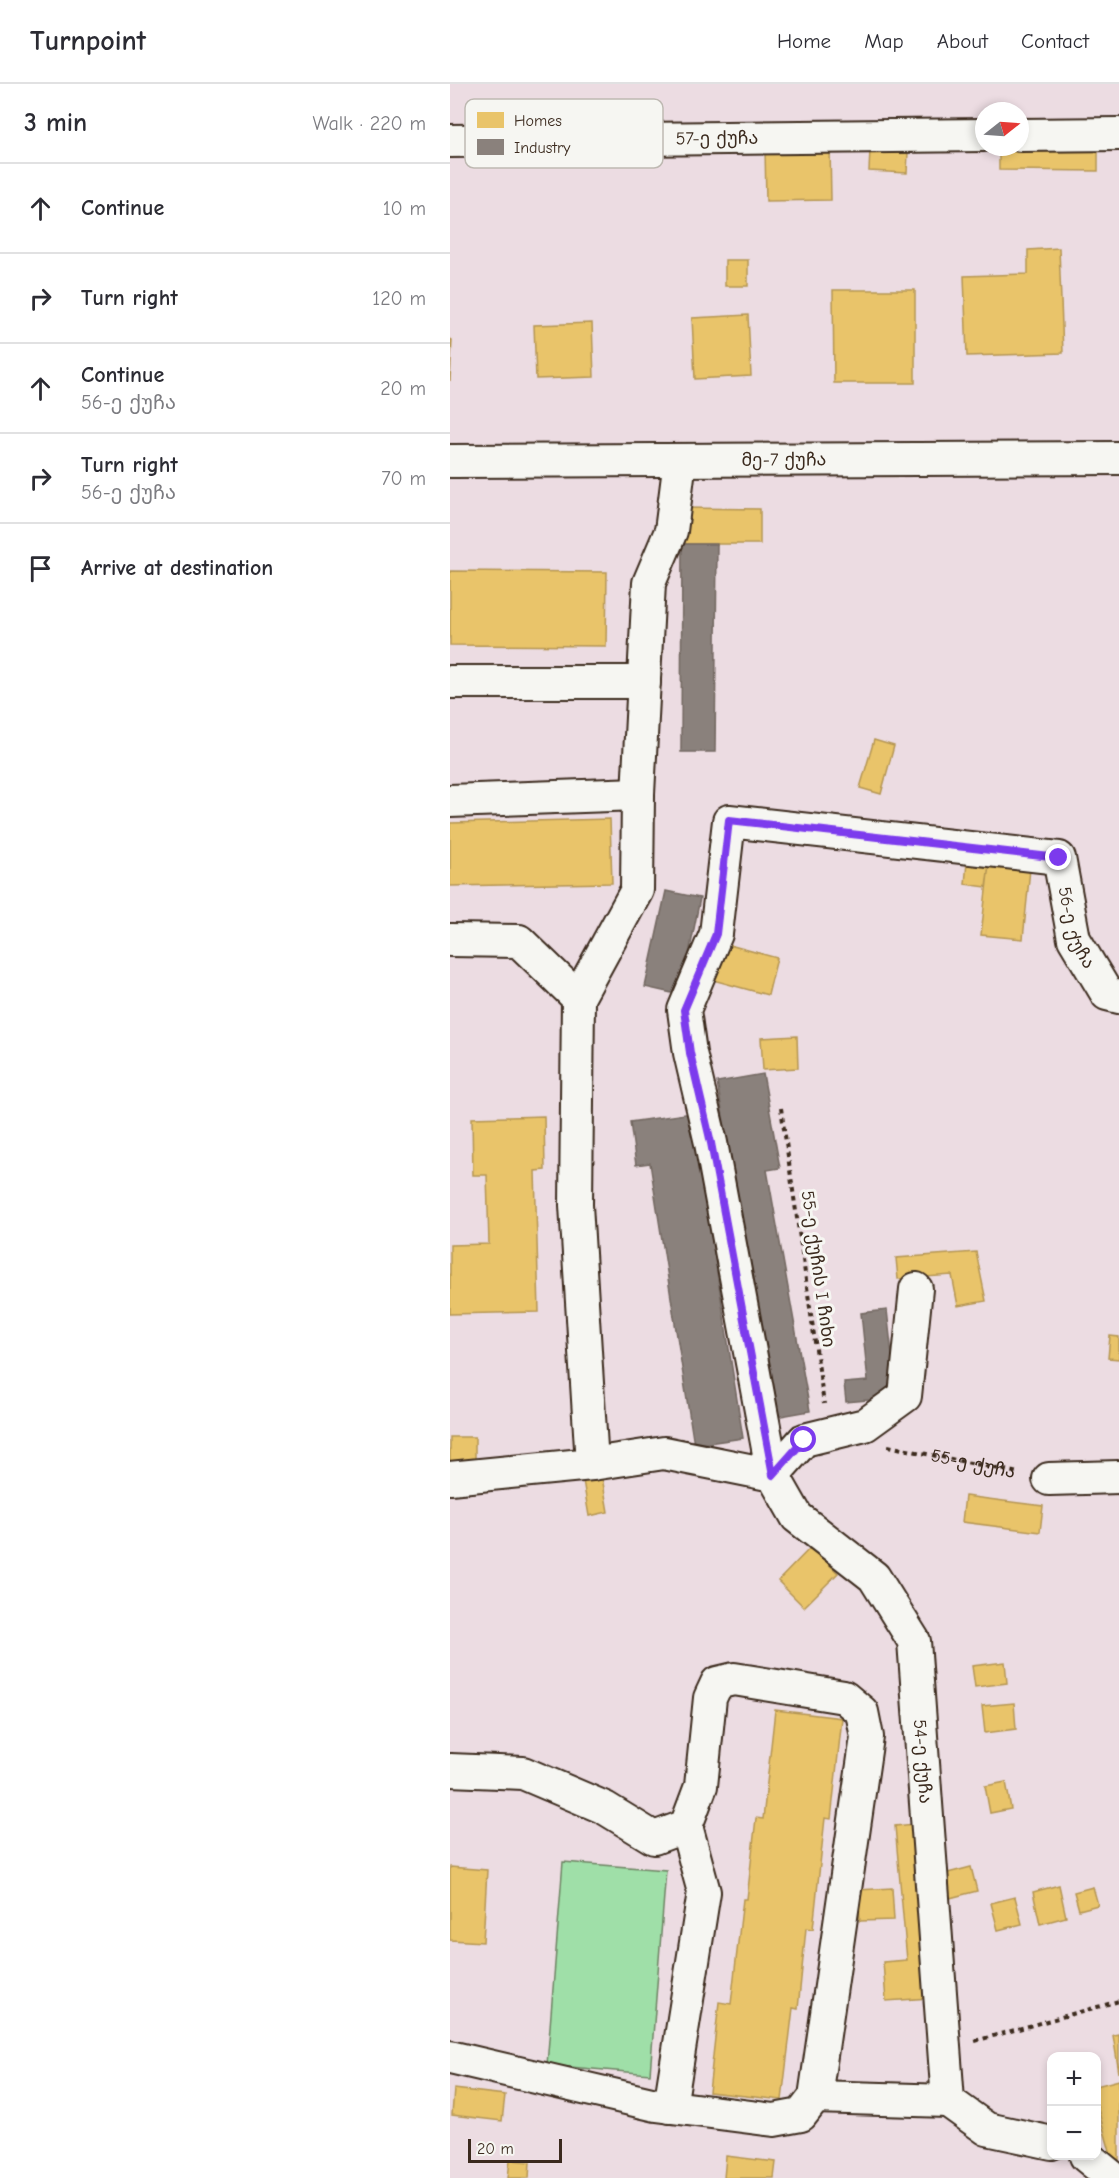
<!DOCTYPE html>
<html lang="en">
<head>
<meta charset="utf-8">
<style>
	:root { --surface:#fff; --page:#f2f2f3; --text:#2b2b33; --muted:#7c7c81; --line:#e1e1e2 }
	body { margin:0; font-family:"Comic Neue","Noto Sans Georgian",sans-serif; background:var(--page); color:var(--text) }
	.controls { position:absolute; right:18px; bottom:18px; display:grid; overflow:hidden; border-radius:12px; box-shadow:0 3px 9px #0003 }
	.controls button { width:54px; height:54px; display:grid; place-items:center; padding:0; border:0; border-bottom:2px solid var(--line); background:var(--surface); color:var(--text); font:30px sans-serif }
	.compass { position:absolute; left:525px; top:18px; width:54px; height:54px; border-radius:50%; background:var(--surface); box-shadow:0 3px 9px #0003; rotate:73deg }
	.scale { position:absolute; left:18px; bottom:15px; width:94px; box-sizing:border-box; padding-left:6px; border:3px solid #3b2a1e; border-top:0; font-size:16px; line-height:21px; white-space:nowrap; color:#3b2a1e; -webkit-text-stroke:4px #f6f6f2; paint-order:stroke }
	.stop { position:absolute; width:18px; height:18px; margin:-14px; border:4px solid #7c3aed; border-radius:50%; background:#fff }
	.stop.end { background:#7c3aed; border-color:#fff; box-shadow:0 2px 6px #0008 }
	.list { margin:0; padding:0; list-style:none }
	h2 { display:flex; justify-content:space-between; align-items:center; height:78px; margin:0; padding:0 24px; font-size:26px }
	h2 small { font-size:20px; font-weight:400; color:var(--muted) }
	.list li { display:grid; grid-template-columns:39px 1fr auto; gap:18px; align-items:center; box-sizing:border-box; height:90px; padding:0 24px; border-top:2px solid var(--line) }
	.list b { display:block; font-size:22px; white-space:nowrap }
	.list p { margin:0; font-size:20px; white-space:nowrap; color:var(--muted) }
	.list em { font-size:20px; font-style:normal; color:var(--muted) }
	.icon { flex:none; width:33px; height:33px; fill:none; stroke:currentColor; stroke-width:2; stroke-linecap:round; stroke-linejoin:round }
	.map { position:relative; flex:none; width:669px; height:2094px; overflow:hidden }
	header { display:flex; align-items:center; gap:36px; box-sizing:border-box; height:84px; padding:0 30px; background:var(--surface); border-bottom:2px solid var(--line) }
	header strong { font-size:28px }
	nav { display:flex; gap:33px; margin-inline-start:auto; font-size:21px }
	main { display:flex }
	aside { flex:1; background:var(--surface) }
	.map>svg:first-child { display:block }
	.green { fill:#9fdfa8; stroke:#6d8463; stroke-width:1.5 }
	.homes { fill:#e9c46a; stroke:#b59653; stroke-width:1.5 }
	.industry { fill:#8a817c; stroke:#726760; stroke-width:1.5 }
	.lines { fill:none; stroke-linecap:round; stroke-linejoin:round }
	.minor-casing { stroke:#3b2a1e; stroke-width:36 }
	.path { stroke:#3b2a1e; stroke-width:4; stroke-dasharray:4.5 4.5; stroke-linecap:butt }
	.minor { stroke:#f6f6f2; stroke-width:32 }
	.route { stroke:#7c3aed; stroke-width:8 }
	.labels { text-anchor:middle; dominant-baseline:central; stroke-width:6; stroke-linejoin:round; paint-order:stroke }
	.street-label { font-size:18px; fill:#3b2a1e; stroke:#f6f6f2 }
	.key { fill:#f6f6f2; stroke:#beb9b2; stroke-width:1.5 }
	.key-label { font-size:16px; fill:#3b2a1e }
</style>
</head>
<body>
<header>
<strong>Turnpoint</strong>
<nav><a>Home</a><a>Map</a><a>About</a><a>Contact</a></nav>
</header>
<main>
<aside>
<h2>3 min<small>Walk · 220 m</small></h2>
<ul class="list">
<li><svg class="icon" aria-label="ahead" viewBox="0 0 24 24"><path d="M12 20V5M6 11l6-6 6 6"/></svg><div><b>Continue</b></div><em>10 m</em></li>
<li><svg class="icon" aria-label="right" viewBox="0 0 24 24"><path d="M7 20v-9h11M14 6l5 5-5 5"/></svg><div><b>Turn right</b></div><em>120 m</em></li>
<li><svg class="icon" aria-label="ahead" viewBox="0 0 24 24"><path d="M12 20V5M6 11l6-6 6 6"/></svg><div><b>Continue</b><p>56-ე ქუჩა</p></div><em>20 m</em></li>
<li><svg class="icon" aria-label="right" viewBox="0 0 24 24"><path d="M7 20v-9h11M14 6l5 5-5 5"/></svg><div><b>Turn right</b><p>56-ე ქუჩა</p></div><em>70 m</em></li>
<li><svg class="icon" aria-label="arrive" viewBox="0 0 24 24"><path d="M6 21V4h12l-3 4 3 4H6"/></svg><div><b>Arrive at destination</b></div></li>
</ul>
</aside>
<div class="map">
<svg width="669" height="2094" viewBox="0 0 669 2094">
	<rect width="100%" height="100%" fill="#ecdce2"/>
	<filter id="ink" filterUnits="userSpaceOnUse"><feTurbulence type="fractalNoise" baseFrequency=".0167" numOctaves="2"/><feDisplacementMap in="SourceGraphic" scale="12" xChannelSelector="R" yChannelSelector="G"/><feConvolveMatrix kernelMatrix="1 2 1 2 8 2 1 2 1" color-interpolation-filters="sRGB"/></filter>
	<g filter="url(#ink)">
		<!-- green -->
		<path class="green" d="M113 1778 216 1786 200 1990 97 1981Z"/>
		<!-- homes -->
		<path class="homes" d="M648 61V87L549 86V63Z
			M380 63 381 116 316 117 315 64Z
			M420 66 458 68 457 89 419 87Z
			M609 164 613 269 517 272 514 192 578 190V166Z
			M275 176H298V202H275Z
			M383 206H465V299H384Z
			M298 231 301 292 245 295 242 234Z
			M142 239 144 293 86 295 84 241Z
			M0 255 2 256 0 297Z
			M233 424 310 425V460H232Z
			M0 487 157 488 156 562 0 561Z
			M424 656 444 662 431 710 410 704Z
			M160 735 162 799 0 802V739Z
			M517 778 539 780 536 803 515 800Z
			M539 780 580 785 573 855 531 851Z
			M272 859 327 874 318 911 263 896Z
			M347 952 348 984 313 986 311 954Z
			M94 1032 95 1086 85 1087 89 1228 0 1230V1161L39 1160 37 1091H23L22 1034Z
			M526 1168 536 1217 508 1222 502 1191 448 1195 446 1174Z
			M660 1252 669 1253V1275L658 1274Z
			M0 1353H25V1380H0Z
			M152 1393 158 1428 139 1432 133 1396Z
			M515 1412 593 1422 590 1448 512 1438Z
			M361 1463 388 1489 354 1523 328 1497Z
			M555 1578 557 1599 525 1603 522 1582Z
			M564 1619 566 1645 535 1649 532 1622Z
			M325 1626 392 1634 381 1735 375 1734 363 1845 356 1844 348 1925 343 1924 332 2016 259 2008 269 1918 281 1920 293 1815H297L306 1734 313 1735Z
			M556 1698 561 1725 540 1729 535 1702Z
			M465 1740 480 1914 436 1917 433 1878 457 1876 445 1742Z
			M0 1783 37 1786 33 1858 0 1856Z
			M521 1783 527 1807 496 1815 490 1791Z
			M609 1801 616 1833 590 1840 583 1808Z
			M643 1803 648 1821 629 1826 624 1808Z
			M442 1804 444 1836 410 1837 408 1806Z
			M565 1813 572 1840 548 1846 541 1819Z
			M669 1950V1989L663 1951Z
			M669 1996V2088L666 2089 646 2018V2002Z
			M4 2005 55 2011 52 2037 2 2031Z
			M276 2072 326 2078 324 2094H274Z
			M60 2076 80 2078 79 2094H58Z"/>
		<!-- industry -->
		<path class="industry" d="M232 460H267L265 668H231Z
			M216 807 250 814 231 911 195 903Z
			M313 990 330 1084 317 1086 360 1327 326 1333 267 998Z
			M242 1029 293 1354 244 1361 200 1079 186 1081 180 1038Z
			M437 1226 443 1280 451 1313 396 1318 394 1299 418 1297 411 1229Z"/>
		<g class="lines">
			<!-- minor casing -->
			<g class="minor-casing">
				<g id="minor">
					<path d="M570 51 669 50"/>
					<path id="s2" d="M0 57 534 51"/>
					<path id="s3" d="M0 377 669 374"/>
					<path d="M0 598H194"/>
					<path d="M0 717 188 710"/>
					<path d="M0 856 69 857 128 914"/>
					<path d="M142 1380 126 1121 128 914 187 806 188 710 199 499 221 447 230 376"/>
					<path id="s4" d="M323 1391 261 1059 240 969 234 926 266 850 279 737 609 774 624 855 657 910 669 913"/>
					<path d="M323 1391 354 1356 415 1341 455 1312 466 1205"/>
					<path id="s5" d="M0 1394 142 1380 214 1369 323 1391 347 1433 424 1493 464 1557 498 2017 537 2045 602 2059"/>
					<path d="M599 1395 669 1393"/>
					<path d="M0 1686 73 1689 155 1724 204 1754 236 1742 251 1702 260 1614 267 1599 284 1595 394 1613 412 1628 417 1653 365 2013 351 2031 324 2036 206 2021 0 1973"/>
					<path d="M365 2013 498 2017"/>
					<path d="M220 2023 254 1808 236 1742"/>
					<path d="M636 2072 663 2094"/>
				</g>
			</g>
			<!-- path -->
			<g class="path">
				<path d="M331 1024 374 1320"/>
				<path id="s1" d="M438 1362 569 1389"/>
				<path d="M525 1957 669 1917"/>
			</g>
			<!-- minor -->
			<use href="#minor" class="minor"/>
		</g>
	</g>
	<g class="lines" filter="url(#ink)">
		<!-- route -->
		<path class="route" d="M354 1356 323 1391 261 1059 240 969 234 926 266 850 279 736 609 774"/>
	</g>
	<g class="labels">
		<!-- street labels -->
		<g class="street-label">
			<text stroke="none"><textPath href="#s2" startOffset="267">57-ე ქუჩა</textPath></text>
			<text stroke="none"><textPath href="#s3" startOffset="334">მე-7 ქუჩა</textPath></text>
			<text stroke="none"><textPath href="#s4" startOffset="1074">56-ე ქუჩა</textPath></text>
			<text transform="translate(368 1185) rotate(82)">55-ე ქუჩის I ჩიხი</text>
			<text stroke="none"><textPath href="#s1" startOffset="87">55-ე ქუჩა</textPath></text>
			<text stroke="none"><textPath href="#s5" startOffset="669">54-ე ქუჩა</textPath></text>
		</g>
	</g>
	<!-- legend -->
	<rect x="15" y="15" width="198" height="69" rx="9" class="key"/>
	<rect x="27" y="28" width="27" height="16" fill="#e9c46a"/>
	<rect x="27" y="55" width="27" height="16" fill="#8a817c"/>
	<g class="key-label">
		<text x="64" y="42">Homes</text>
		<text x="64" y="69">Industry</text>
	</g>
</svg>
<div class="controls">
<button>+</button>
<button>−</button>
</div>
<svg class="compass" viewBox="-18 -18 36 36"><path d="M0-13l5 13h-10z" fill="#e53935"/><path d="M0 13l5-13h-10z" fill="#7c7c81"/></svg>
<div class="scale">20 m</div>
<div class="stop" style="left:354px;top:1356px"></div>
<div class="stop end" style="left:609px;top:774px"></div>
</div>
</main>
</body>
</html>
